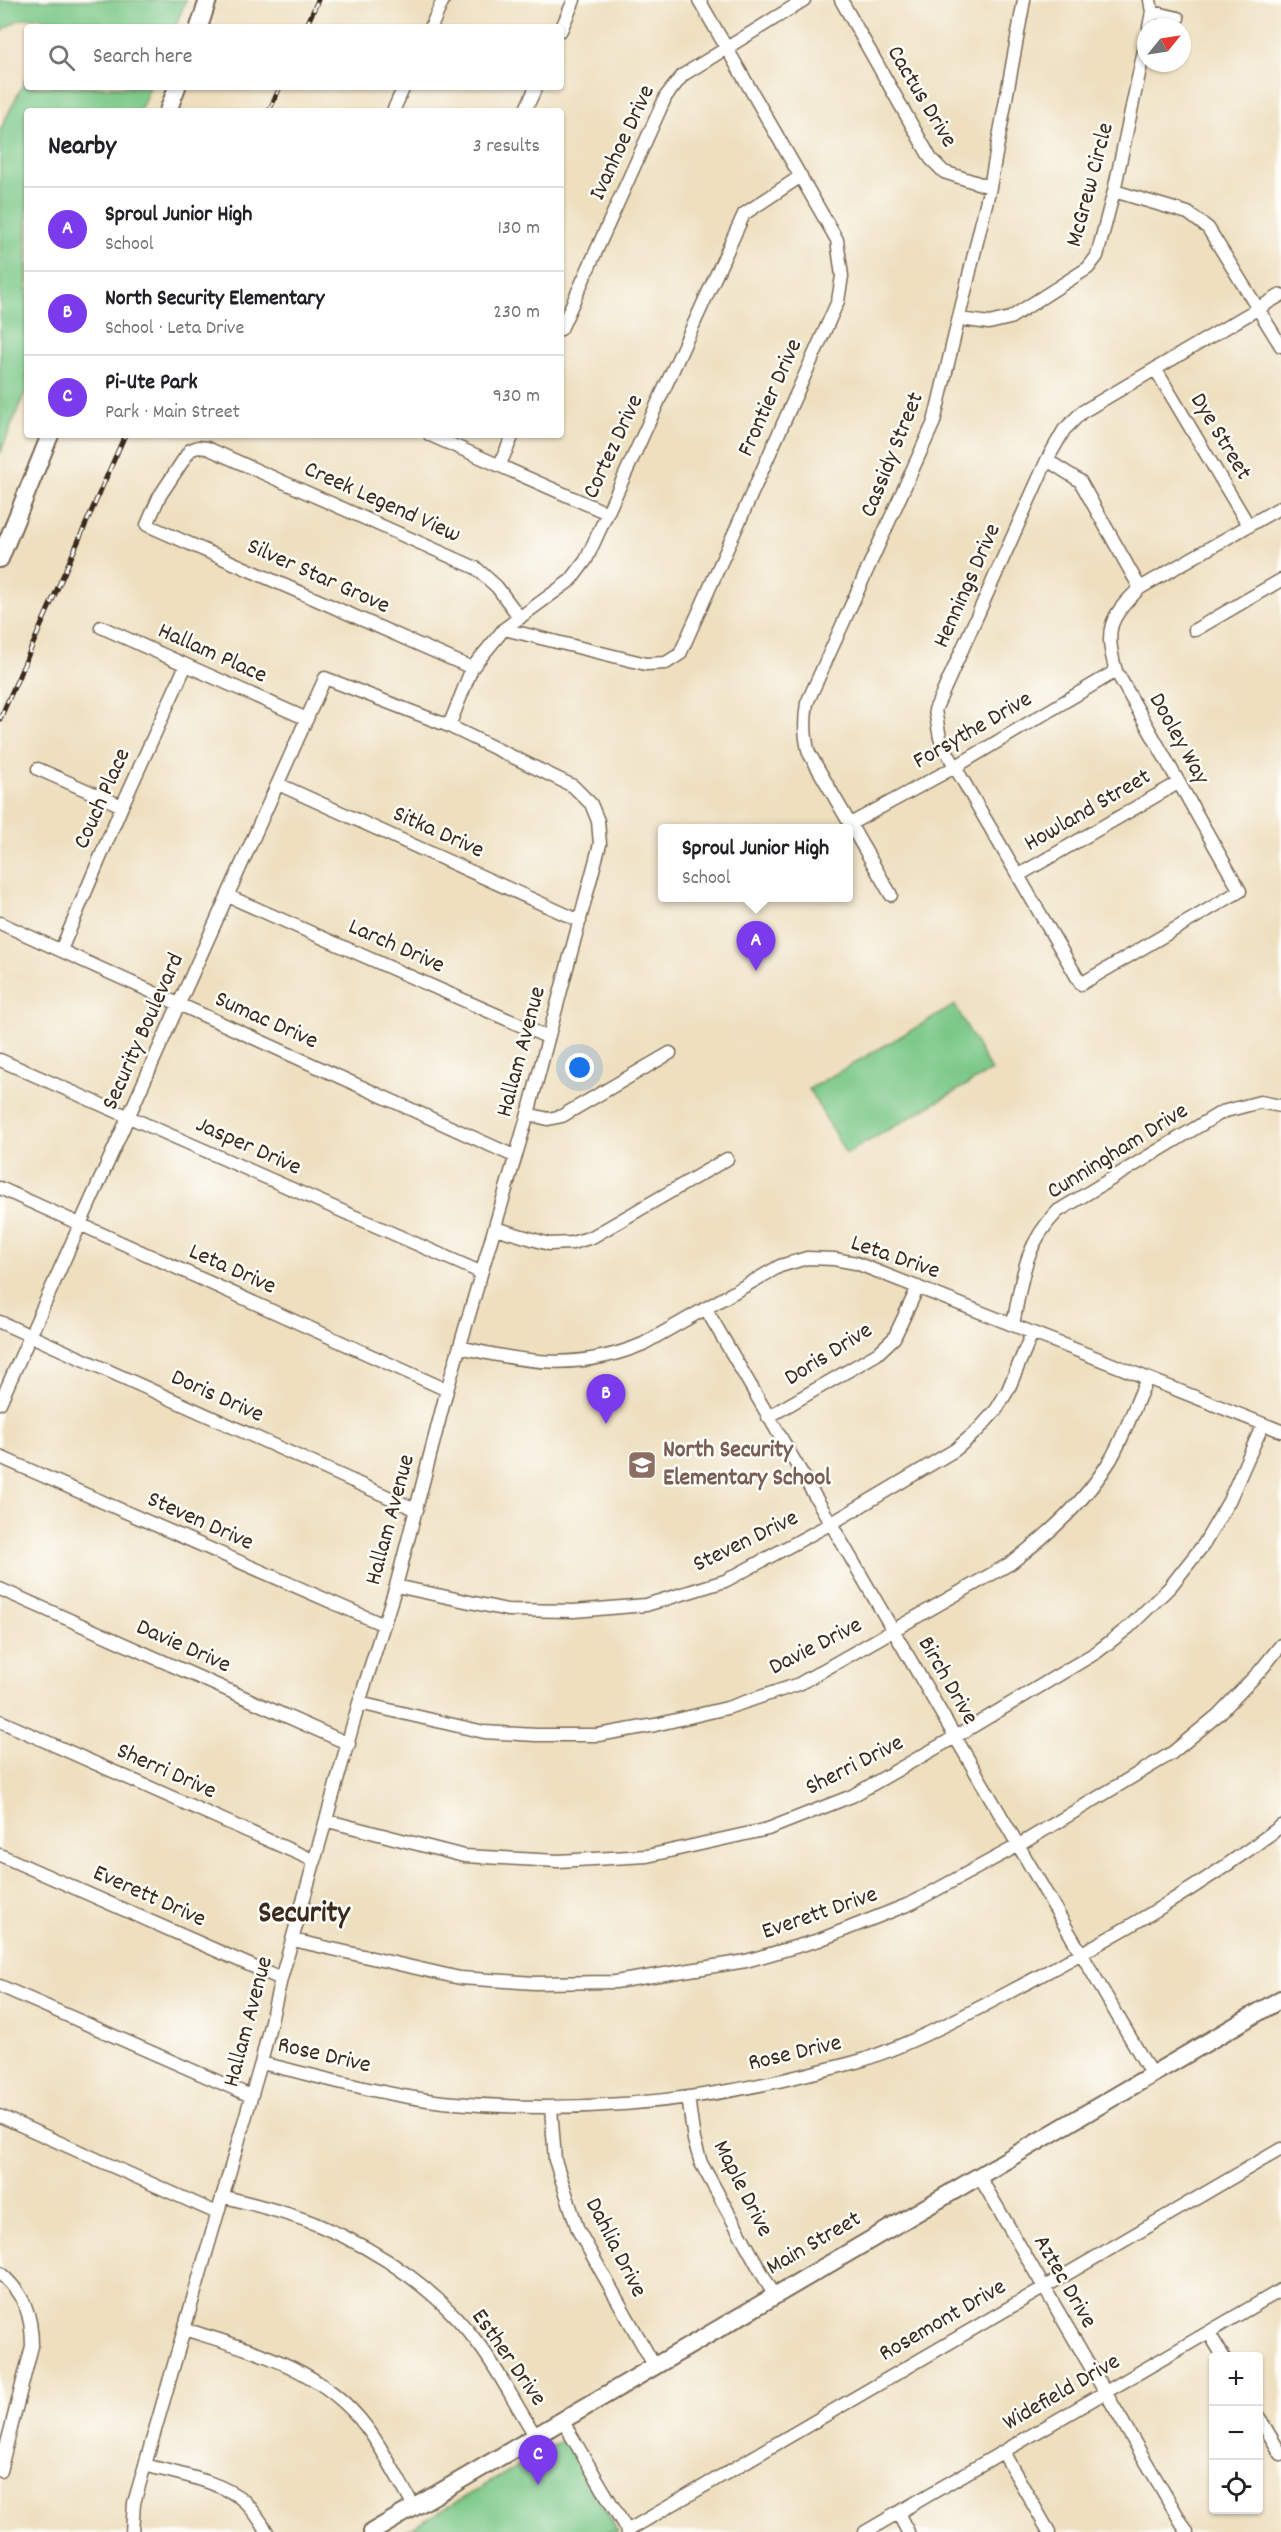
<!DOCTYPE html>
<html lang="en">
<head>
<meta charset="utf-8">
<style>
	:root { --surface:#fff; --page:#f2f2f2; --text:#202124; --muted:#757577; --line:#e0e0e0; --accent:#7c3aed }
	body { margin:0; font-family:Dekko,sans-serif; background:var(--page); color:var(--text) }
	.controls { position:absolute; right:18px; bottom:18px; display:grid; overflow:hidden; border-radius:6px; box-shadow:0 2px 4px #0004 }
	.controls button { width:54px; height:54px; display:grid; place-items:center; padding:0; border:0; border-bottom:2px solid var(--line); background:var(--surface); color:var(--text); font:30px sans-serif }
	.compass { position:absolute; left:1137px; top:18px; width:54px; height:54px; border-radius:50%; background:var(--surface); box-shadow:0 2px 4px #0004; rotate:60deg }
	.you { position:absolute; left:580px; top:1068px; width:21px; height:21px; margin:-15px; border:4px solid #fff; border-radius:50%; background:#1a73e8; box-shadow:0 0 0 9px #1a73e833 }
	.badge { display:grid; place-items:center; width:39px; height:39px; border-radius:50%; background:var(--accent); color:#fff; font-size:20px; font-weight:700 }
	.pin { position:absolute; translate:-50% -50px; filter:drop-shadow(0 2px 3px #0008) }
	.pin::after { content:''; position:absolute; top:32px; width:21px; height:18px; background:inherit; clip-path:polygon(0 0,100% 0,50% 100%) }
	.popup { position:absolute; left:658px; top:824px; width:195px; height:78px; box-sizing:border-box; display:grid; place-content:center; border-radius:6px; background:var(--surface); filter:drop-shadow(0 2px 4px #0005); font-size:20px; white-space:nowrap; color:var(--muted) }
	.popup b { font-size:22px; color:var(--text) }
	.popup::after { content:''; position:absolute; left:50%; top:100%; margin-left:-12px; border:12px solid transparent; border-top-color:var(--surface) }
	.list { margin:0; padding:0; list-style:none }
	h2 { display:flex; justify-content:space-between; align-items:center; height:78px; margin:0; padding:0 24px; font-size:26px }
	h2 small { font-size:20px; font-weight:400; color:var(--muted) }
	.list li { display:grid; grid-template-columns:39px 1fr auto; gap:18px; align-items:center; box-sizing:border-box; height:84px; padding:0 24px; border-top:2px solid var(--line) }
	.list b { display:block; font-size:22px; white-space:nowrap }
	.list p { margin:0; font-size:20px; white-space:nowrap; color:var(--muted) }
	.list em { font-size:20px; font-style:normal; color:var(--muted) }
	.icon { flex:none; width:33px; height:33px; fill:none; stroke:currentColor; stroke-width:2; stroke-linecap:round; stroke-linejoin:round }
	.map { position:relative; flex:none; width:1281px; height:2532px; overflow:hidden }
	.search { position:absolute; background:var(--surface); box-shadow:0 2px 4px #0004; left:24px; top:24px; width:540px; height:66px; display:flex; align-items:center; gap:15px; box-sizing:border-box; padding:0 21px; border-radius:6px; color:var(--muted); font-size:22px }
	.panel { position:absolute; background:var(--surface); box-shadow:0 2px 4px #0004; left:24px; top:108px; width:540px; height:330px; border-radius:6px }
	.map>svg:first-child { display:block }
	.green { fill:#7ac887; stroke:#5a7952; stroke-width:1.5 }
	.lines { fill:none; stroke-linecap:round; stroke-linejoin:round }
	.minor-casing { stroke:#7a6956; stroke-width:15 }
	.major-casing { stroke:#7a6956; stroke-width:20 }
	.minor { stroke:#fff; stroke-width:12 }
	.major { stroke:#fff; stroke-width:16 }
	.rail-casing { stroke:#3b2a1e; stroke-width:5 }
	.rail { stroke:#fdfcf7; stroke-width:3; stroke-dasharray:9; stroke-linecap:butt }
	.labels { text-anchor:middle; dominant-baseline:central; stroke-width:5; stroke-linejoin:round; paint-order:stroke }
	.street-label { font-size:24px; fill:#3b2a1e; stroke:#fdfcf7 }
	.education-label { font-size:24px; font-weight:bold; fill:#785e54; stroke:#fdfcf7; text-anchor:start }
	.district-label { font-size:30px; font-weight:bold; fill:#3b2a1e; stroke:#fdfcf7 }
</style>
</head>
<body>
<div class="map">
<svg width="1281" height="2532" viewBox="0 0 1281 2532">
	<rect width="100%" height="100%" fill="#fdfcf7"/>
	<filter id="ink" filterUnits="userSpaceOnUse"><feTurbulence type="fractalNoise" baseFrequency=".0167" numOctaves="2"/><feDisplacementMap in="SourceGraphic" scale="12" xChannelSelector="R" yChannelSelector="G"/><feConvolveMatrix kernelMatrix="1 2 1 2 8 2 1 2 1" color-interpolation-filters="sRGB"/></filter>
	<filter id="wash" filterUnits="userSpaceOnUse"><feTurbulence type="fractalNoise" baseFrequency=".008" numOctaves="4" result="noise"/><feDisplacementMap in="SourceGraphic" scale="24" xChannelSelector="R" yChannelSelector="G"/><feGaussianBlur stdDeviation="1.35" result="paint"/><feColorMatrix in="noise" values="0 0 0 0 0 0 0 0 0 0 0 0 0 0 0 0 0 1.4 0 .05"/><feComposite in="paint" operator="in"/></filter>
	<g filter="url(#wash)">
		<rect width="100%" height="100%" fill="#eedfbf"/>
		<!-- green -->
		<path class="green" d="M0 0H186L175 27H52L54 22C34 14 14 17 0 34Z
			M27 76V87H150L140 111H27V387L0 454V130Z
			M955 1005 991 1071 846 1154 809 1089Z
			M564 2439 618 2532H405Z"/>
	</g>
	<g filter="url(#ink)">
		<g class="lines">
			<!-- minor casing -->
			<g class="minor-casing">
				<path id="minor" d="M841 0 931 159 944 172 990 187
					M1152 12 1178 18
					M431 27 443 0
					M1149 27 1152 12 1150 0
					M561 30 574 0
					M393 111 404 87
					M525 111 536 87
					M1114 191 1188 213 1208 228 1281 346
					M1281 295 1082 412 1064 430 1047 460 935 710 940 738 955 767 1081 984 1240 891 1116 671C1104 630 1109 617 1140 588L1281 507
					M960 319 989 323 1010 318 1088 268 1097 256 1114 191 1146 41
					M561 329 666 96 683 75 804 0
					M1156 370 1249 526
					M430 435 607 513
					M1047 460 1080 481 1140 588
					M500 464 513 435
					M101 627 307 719
					M504 629 646 664 666 663 680 654 838 301 842 276 837 240 699 0
					M1195 630 1281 580
					M472 668 147 525 159 497 190 450 198 447 207 448 476 568 497 587 520 618
					M449 726 472 668 504 629 571 580 586 560 744 214 801 176
					M38 769 122 806
					M278 784 580 921
					M850 824 955 767 1116 671
					M1019 875 1178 783
					M891 895 809 753C804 736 804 721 807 703L934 422 990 187 1024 0
					M228 896 547 1037
					M0 923 514 1156
					M61 950 122 806 186 665
					M0 1060 480 1272
					M528 1114 548 1119 562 1116 670 1053
					M0 1188 447 1390
					M495 1228 549 1244 572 1243 592 1237 727 1159
					M706 1309 1152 2075
					M0 1322 417 1510
					M1013 1325C1022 1279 1024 1245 1058 1211L1222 1112 1260 1102 1281 1106
					M460 1347C526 1363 579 1371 643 1344L780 1266 807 1258 834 1259 856 1263 1281 1431
					M0 1403 325 678 449 726 573 786 591 804 598 821 600 844 528 1114 447 1390 396 1586 359 1703 281 1979 261 2063 134 2503 132 2532
					M768 1417 877 1354 894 1338 918 1287
					M0 1457 384 1625
					M396 1586 507 1610 574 1611 646 1605 725 1581 832 1523 955 1450 978 1430 996 1410 1008 1390 1032 1333
					M0 1589 349 1744
					M359 1703 484 1732 536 1735H598L655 1725 727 1708 799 1684 1011 1563C1050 1533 1085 1502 1111 1459 1125 1434 1135 1405 1147 1379
					M0 1721 315 1861
					M328 1821 464 1856 558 1861 647 1856 768 1829 852 1796 955 1737 1097 1652 1129 1627 1170 1587 1204 1544 1229 1501 1263 1424
					M0 1855 281 1979
					M293 1940 460 1978 535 1983 615 1982 746 1961 819 1940 912 1903 1019 1845 1172 1753 1219 1714 1260 1671 1281 1645
					M0 1986 251 2096
					M261 2063C321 2077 382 2095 443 2102 564 2114 690 2104 808 2074 827 2069 847 2065 866 2059 925 2038 979 2008 1034 1979 1120 1933 1204 1885 1281 1826
					M688 2097 694 2140 701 2163 774 2295
					M551 2108 555 2160 578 2230 654 2365
					M0 2116 217 2213
					M979 2176 1187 2532
					M222 2196C254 2205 288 2212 318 2225 382 2251 442 2293 483 2350 502 2377 517 2407 535 2435
					M0 2273C24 2294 32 2314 32 2346L0 2471
					M184 2329C251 2350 323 2368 367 2428 385 2452 399 2481 414 2507
					M1209 2333 1223 2356
					M1258 2416 1281 2454
					M562 2420 628 2532
					M1003 2452 1049 2532
					M145 2465C173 2473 223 2481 245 2502 254 2511 261 2521 267 2532
					M898 2513 908 2532
					M627 2531 1281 2149
					M865 2532 1281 2290"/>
			</g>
			<!-- major casing -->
			<g class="major-casing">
				<path id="major" d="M199 27 208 0
					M168 111 177 87
					M0 559 50 435
					M372 2532 1281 1999"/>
			</g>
			<!-- minor -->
			<use href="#minor" class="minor"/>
			<!-- major -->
			<use href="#major" class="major"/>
			<!-- rail casing -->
			<g class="rail-casing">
				<path id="rail" d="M306 27 318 0
					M269 111 280 87
					M0 719 125 435"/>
			</g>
			<!-- rail -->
			<use href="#rail" class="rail"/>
		</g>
	</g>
	<!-- icons -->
	<defs>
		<g id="school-square" transform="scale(1.5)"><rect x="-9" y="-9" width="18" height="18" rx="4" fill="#8d6e63" stroke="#fdfcf7"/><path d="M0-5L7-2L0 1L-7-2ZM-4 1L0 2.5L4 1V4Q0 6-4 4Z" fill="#fff"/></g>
	</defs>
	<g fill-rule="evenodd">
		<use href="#school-square" x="642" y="1465"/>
	</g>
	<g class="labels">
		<!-- street labels -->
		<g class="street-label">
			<text transform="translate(921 97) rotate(59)">Cactus Drive</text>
			<text transform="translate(623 143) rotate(-65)">Ivanhoe Drive</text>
			<text transform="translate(1091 185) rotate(-75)">McGrew Circle</text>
			<text transform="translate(771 398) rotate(-66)">Frontier Drive</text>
			<text transform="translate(1220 437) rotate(59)">Dye Street</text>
			<text transform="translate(614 447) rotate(-65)">Cortez Drive</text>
			<text transform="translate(893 455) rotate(-68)">Cassidy Street</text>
			<text transform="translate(382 503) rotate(24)">Creek Legend View</text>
			<text transform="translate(318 577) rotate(24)">Silver Star Grove</text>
			<text transform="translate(968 586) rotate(-66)">Hennings Drive</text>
			<text transform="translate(212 654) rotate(24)">Hallam Place</text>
			<text transform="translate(973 731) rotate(-30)">Forsythe Drive</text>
			<text transform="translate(1178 739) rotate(61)">Dooley Way</text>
			<text transform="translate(103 799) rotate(-66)">Couch Place</text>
			<text transform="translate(1088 811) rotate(-30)">Howland Street</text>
			<text transform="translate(438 833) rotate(24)">Sitka Drive</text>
			<text transform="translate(396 947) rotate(24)">Larch Drive</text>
			<text transform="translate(266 1021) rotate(24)">Sumac Drive</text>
			<text transform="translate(144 1032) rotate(-66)">Security Boulevard</text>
			<text transform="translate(522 1052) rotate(-75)">Hallam Avenue</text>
			<text transform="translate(248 1147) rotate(24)">Jasper Drive</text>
			<text transform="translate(1118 1152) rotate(-32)">Cunningham Drive</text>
			<text transform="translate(895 1258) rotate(19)">Leta Drive</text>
			<text transform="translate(232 1270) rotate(24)">Leta Drive</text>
			<text transform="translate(829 1355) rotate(-32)">Doris Drive</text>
			<text transform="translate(217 1397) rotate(24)">Doris Drive</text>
			<text transform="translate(391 1520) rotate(-75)">Hallam Avenue</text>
			<text transform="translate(200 1522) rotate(24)">Steven Drive</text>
			<text transform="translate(746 1542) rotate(-26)">Steven Drive</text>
			<text transform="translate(183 1647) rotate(24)">Davie Drive</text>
			<text transform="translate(816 1647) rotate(-27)">Davie Drive</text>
			<text transform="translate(947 1681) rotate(60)">Birch Drive</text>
			<text transform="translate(855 1766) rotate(-27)">Sherri Drive</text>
			<text transform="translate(166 1772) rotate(24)">Sherri Drive</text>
			<text transform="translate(149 1897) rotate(24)">Everett Drive</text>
			<text transform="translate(820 1914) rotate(-19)">Everett Drive</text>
			<text transform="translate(249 2022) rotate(-75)">Hallam Avenue</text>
			<text transform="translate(795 2054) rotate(-13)">Rose Drive</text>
			<text transform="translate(324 2056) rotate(13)">Rose Drive</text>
			<text transform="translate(742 2189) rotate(63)">Maple Drive</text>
			<text transform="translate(814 2244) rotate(-30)">Main Street</text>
			<text transform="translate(615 2248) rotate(63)">Dahlia Drive</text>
			<text transform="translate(1064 2282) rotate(60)">Aztec Drive</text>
			<text transform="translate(943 2321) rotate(-30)">Rosemont Drive</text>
			<text transform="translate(508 2358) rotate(55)">Esther Drive</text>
			<text transform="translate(1062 2393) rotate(-30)">Widefield Drive</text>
		</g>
		<!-- education labels -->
		<g class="education-label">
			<text x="663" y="1451">North Security<tspan x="663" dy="28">Elementary School</tspan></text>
		</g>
		<!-- district labels -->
		<g class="district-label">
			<text x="304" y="1915">Security</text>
		</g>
	</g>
</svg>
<div class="controls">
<button>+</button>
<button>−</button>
<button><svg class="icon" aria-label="locate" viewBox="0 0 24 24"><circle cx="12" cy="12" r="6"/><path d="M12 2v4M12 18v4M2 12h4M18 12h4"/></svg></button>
</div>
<svg class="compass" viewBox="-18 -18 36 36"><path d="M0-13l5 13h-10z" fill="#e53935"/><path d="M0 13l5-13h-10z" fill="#757577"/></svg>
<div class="you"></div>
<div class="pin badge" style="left:756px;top:971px">A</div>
<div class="popup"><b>Sproul Junior High</b>School</div>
<div class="pin badge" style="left:606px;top:1424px">B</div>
<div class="pin badge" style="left:538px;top:2485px">C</div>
<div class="search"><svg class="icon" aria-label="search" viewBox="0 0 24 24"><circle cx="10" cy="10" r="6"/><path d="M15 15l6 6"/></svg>Search here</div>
<section class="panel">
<h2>Nearby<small>3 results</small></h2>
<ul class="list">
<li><span class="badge">A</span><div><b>Sproul Junior High</b><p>School</p></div><em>130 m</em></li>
<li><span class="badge">B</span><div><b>North Security Elementary</b><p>School · Leta Drive</p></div><em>230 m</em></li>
<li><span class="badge">C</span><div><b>Pi-Ute Park</b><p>Park · Main Street</p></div><em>930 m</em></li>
</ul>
</section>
</div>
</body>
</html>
